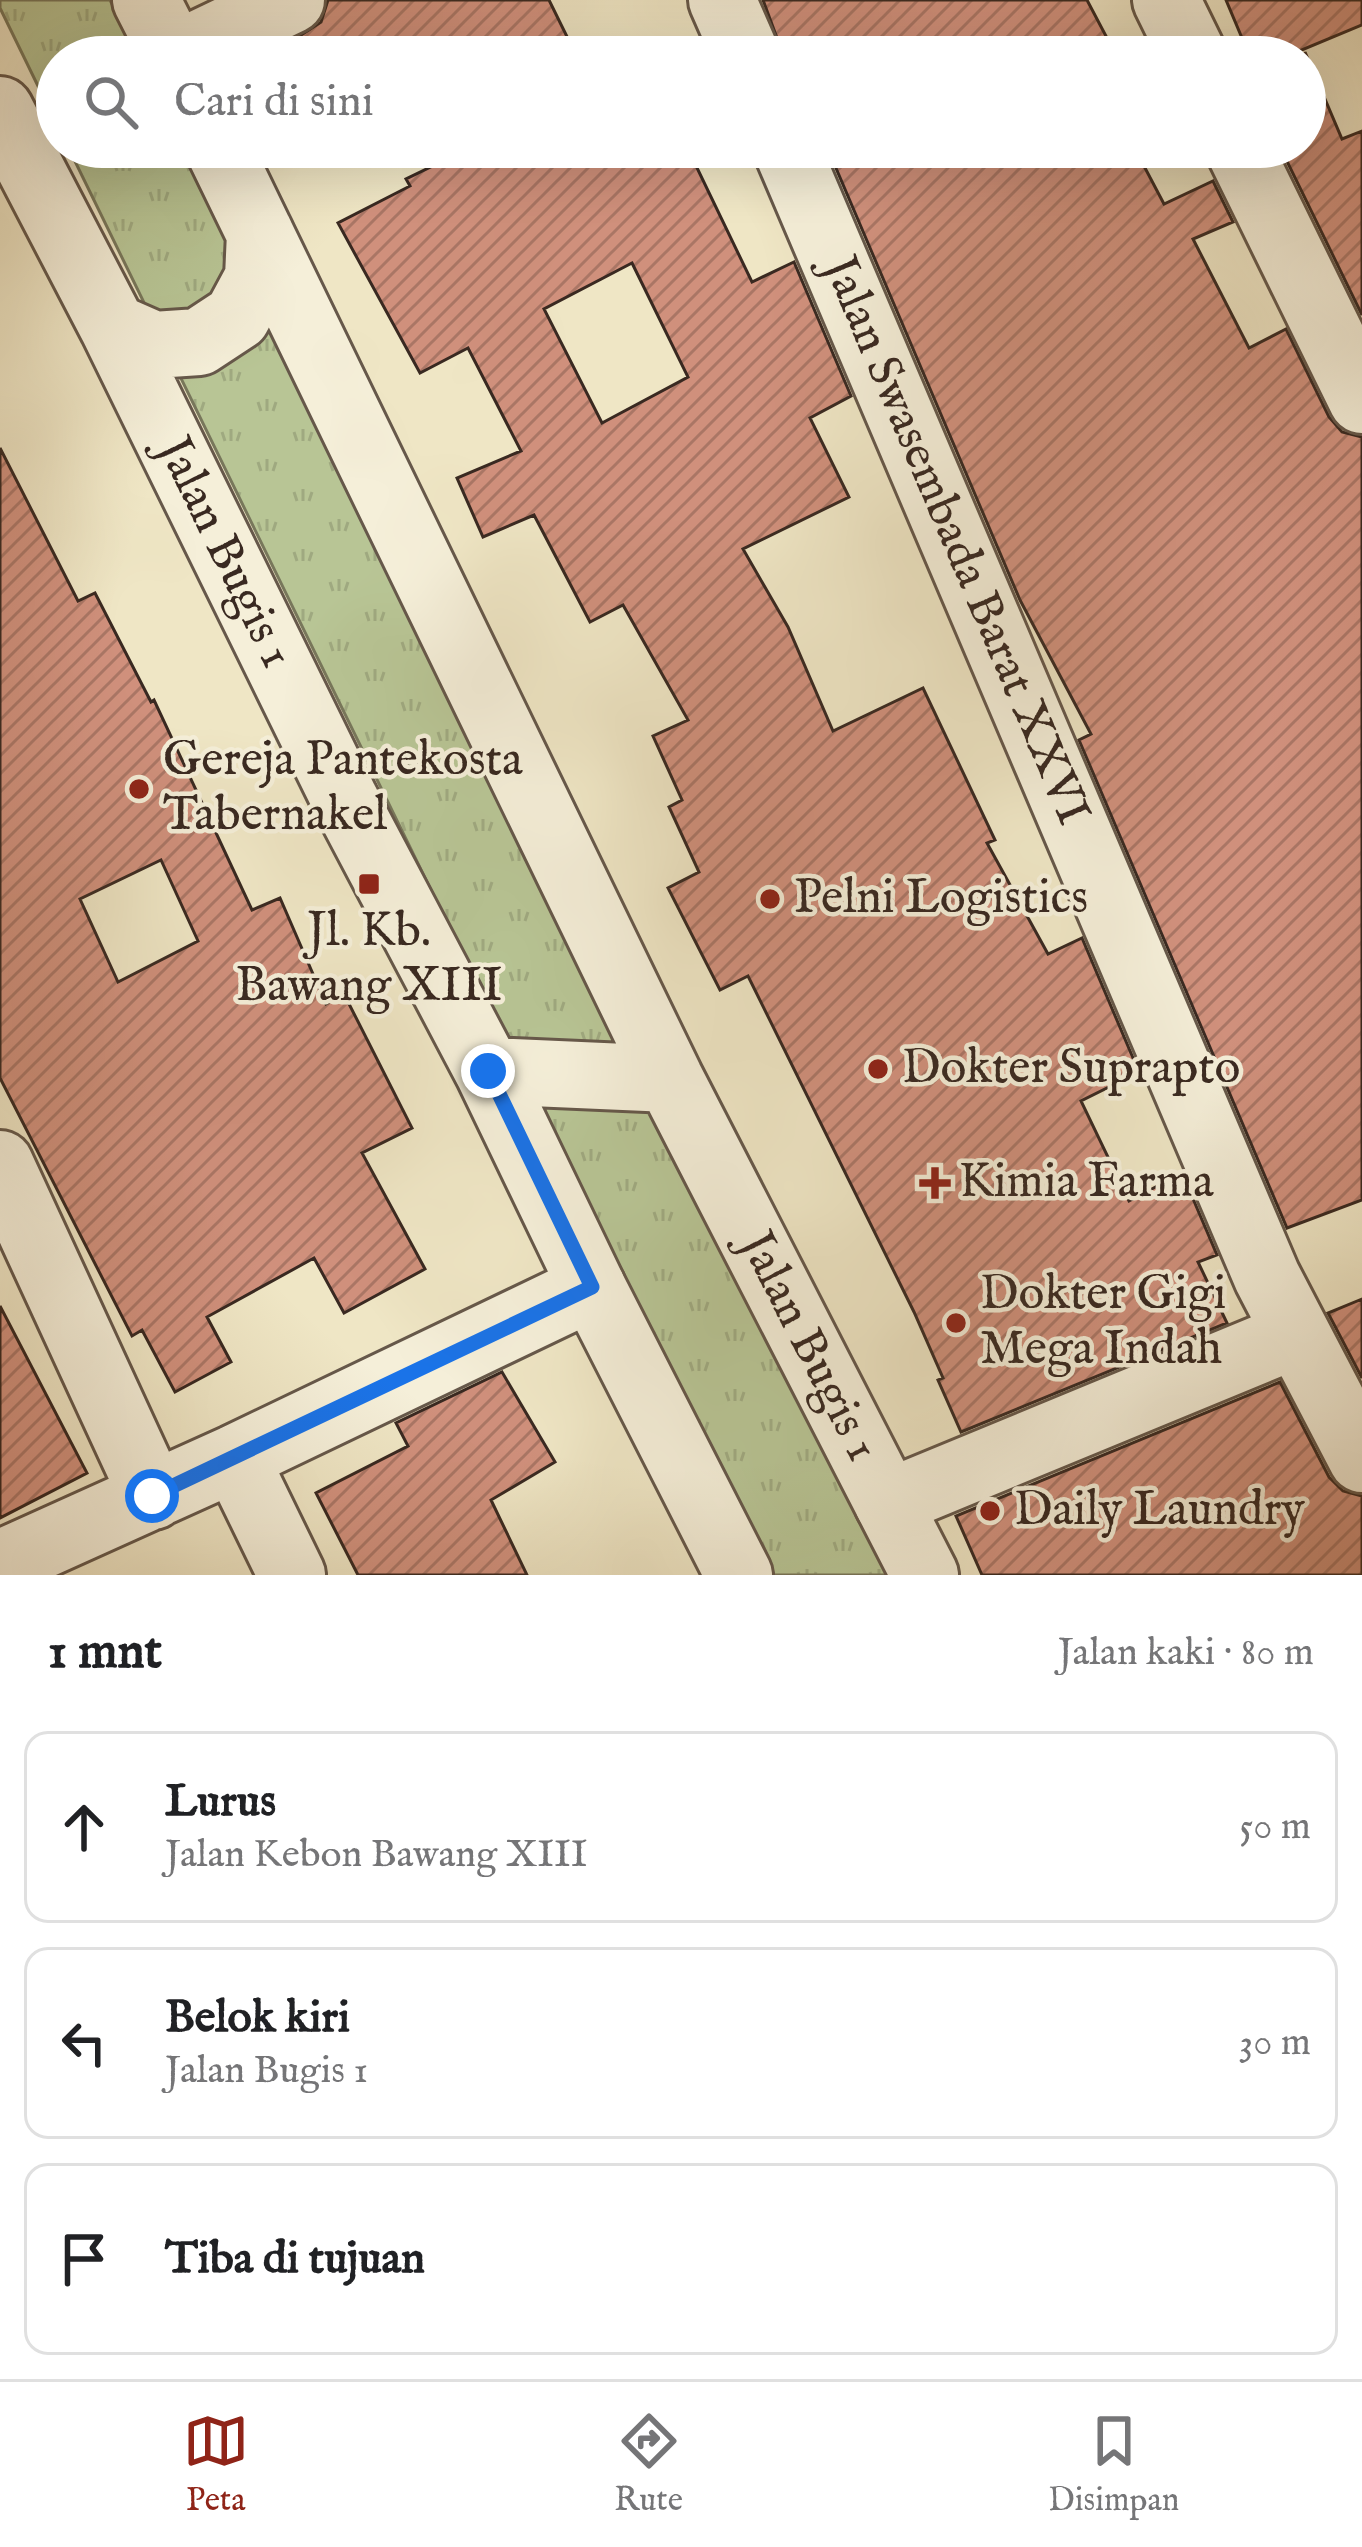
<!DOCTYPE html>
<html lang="id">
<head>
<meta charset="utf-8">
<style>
	:root { --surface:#fff; --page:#f6f6f6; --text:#202124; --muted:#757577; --line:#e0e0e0; --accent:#8f2418 }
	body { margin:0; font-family:"IM FELL English",serif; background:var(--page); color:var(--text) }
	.stop { position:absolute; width:36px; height:36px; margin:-27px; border:9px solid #1a73e8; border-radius:50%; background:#fff }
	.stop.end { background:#1a73e8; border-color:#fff; box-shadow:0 3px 12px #0008 }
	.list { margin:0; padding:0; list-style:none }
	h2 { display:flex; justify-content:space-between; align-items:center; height:156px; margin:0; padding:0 48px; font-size:51px }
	h2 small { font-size:39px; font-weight:400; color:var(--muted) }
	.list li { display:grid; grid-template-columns:78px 1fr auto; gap:36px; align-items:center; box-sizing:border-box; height:192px; margin:0 24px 24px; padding:0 24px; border:3px solid var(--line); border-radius:24px }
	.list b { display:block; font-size:45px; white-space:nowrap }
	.list p { margin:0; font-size:39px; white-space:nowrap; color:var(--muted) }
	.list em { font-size:39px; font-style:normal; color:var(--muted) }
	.icon { flex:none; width:66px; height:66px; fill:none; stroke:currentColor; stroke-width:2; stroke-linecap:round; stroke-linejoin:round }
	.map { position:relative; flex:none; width:1362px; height:1575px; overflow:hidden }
	.search { position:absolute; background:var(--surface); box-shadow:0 12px 48px #0002; left:36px; right:36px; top:36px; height:132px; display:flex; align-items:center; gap:30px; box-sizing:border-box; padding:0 42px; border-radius:66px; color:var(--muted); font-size:45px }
	.sheet { height:804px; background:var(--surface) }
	nav { display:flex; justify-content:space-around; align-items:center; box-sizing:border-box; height:168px; border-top:3px solid var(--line); background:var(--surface); font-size:33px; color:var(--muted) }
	nav a { display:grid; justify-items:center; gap:6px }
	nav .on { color:var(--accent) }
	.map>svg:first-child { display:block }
	.park { fill:url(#park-tufts); stroke:#78775b; stroke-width:3 }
	.building { fill:url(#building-hatch); stroke:#392921; stroke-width:3; fill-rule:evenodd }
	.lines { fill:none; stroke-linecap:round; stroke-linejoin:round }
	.minor-casing { stroke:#66584a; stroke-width:72 }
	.tertiary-casing { stroke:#66584a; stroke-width:72 }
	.path { stroke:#392921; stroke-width:8; stroke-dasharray:3 6; stroke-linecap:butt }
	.minor { stroke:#f5efd9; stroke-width:66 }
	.tertiary { stroke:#f5efd9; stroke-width:66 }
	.route { stroke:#1a73e8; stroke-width:15 }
	.poi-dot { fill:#8f2418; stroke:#f5efd9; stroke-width:4.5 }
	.labels { text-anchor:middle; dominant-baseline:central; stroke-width:9; stroke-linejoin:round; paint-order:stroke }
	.street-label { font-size:48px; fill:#392921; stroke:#f5efd9 }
	.poi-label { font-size:48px; fill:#392921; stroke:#f5efd9; text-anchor:start }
</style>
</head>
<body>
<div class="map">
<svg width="1362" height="1575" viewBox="0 0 1362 1575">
	<defs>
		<pattern id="park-tufts" width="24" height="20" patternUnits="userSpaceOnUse" patternTransform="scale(3)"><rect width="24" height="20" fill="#b8c595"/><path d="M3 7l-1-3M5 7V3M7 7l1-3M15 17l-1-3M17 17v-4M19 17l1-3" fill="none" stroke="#9fa980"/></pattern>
		<pattern id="building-hatch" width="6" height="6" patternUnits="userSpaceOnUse" patternTransform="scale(3)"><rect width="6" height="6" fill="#d0907c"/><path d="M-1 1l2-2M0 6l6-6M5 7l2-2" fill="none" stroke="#aa7665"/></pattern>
	</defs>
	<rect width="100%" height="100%" fill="#efe6c5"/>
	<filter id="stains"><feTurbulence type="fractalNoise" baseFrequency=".00167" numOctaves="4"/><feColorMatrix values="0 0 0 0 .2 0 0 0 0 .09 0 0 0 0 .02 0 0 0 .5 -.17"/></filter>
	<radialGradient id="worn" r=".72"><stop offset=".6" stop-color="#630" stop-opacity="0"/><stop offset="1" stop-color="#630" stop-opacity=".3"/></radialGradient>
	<!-- park -->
	<path class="park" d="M0 0H110L138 57H57V125L0 8Z
		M68 147H183L895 1575H774L595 1226Z"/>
	<!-- building -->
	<path class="building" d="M328 0H549L577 57H304L295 39 321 22Z
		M763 0H1087L1117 57H784Z
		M1226 0H1362V25L1285 57H1250Z
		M1305 52 1342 139 1362 131V315L1280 147H1305Z
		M472 147H687L752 282 794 262 851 396 810 418 849 497 743 549 788 627 833 731 923 688 995 840 987 843 1048 954 1082 938 1139 1072 1081 1101 1129 1201 1182 1173 1217 1255 1198 1262 1227 1323 961 1432 938 1380 943 1378 914 1312 748 976 720 990 668 888 699 872 669 807 682 800 653 736 688 720 623 605 590 622 534 515 483 537 457 478 521 451 468 348 420 373 338 223 410 186 406 179ZM632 263 688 377 602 423 544 309Z
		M827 147H1134L1164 204 1213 181 1233 222 1193 239 1249 348 1286 329 1329 417 1342 432 1362 437V1200L1287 1228 1079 740 1091 734 1020 600Z
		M0 448 78 601 95 593 151 702 154 700 252 910 280 898 326 1004 344 994 412 1128 362 1153 425 1269 344 1313 314 1258 207 1317 231 1362 175 1392 142 1330 132 1336 0 1078ZM161 860 198 941 118 982 80 899Z
		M1362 1299V1378L1328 1313Z
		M0 1306 87 1473 0 1518Z
		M502 1372 555 1462 491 1500 527 1575H358L316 1493 408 1446 396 1423Z
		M1280 1382 1329 1477 1343 1491 1362 1496V1575H982L956 1516Z"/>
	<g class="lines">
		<!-- minor casing -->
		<g class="minor-casing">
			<path id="minor" d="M722 0 747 57
				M1166 0 1194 57
				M174 56 291 0
				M786 147 1267 1277 1362 1459
				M1238 147 1362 400
				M0 1164 153 1496
				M235 1458 292 1575
				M888 1503 1295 1335
				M0 1564 235 1458 592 1287"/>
		</g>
		<!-- tertiary casing -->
		<g class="tertiary-casing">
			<path id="tertiary" d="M146 0 175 57
				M0 110 113 327 345 800 488 1071 592 1287 739 1575
				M218 147 670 1079 925 1575
				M113 327 154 345 199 342 237 317 258 278 260 233
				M488 1071 670 1079"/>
		</g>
		<!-- path -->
		<path class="path" d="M400 773 446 750"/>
		<!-- minor -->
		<use href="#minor" class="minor"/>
		<!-- tertiary -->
		<use href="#tertiary" class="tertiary"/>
	</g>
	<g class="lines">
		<!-- route -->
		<path class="route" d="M152 1496 592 1287 488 1071"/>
	</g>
	<!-- markers -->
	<g class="poi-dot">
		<circle cx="139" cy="789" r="12"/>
		<rect x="357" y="872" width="24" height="24" rx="6"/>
		<circle cx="770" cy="899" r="12"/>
		<circle cx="878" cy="1069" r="12"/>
		<path d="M929 1165h12v12h12v12h-12v12h-12v-12h-12v-12h12z"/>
		<circle cx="956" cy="1323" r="12"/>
		<circle cx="990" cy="1511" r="12"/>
	</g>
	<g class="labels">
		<!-- street labels -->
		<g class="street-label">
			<text transform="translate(955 541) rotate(67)">Jalan Swasembada Barat XXVI</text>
			<text transform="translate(224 553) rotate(64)">Jalan Bugis 1</text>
			<text transform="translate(808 1347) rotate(63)">Jalan Bugis 1</text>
		</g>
		<!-- poi labels -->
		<g class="poi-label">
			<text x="163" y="761">Gereja Pantekosta<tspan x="163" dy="55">Tabernakel</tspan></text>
			<text x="794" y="899">Pelni Logistics</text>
			<text x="369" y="932" text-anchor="middle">Jl. Kb.<tspan x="369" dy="55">Bawang XIII</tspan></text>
			<text x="902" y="1069">Dokter Suprapto</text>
			<text x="959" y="1183">Kimia Farma</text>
			<text x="980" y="1295">Dokter Gigi<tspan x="980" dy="55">Mega Indah</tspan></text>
			<text x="1014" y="1511">Daily Laundry</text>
		</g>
	</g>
	<rect width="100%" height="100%" filter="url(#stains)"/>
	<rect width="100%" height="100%" fill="url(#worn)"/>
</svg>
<div class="stop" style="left:152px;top:1496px"></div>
<div class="stop end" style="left:488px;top:1071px"></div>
<div class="search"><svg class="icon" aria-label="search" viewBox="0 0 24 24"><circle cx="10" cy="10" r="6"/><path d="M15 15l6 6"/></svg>Cari di sini</div>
</div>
<section class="sheet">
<h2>1 mnt<small>Jalan kaki · 80 m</small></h2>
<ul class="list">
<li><svg class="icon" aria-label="ahead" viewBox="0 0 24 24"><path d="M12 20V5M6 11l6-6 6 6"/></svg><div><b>Lurus</b><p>Jalan Kebon Bawang XIII</p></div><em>50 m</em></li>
<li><svg class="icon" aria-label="left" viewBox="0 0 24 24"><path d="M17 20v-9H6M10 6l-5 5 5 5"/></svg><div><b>Belok kiri</b><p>Jalan Bugis 1</p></div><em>30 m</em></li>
<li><svg class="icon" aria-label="arrive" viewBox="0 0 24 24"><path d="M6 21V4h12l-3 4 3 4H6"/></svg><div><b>Tiba di tujuan</b></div></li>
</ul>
</section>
<nav>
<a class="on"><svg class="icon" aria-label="map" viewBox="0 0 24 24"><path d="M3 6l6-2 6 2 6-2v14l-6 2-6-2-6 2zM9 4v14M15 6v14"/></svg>Peta</a>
<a><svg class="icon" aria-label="directions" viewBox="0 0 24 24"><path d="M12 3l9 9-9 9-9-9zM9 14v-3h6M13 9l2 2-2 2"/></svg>Rute</a>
<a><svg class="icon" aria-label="saved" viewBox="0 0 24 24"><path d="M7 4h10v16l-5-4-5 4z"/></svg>Disimpan</a>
</nav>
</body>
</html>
